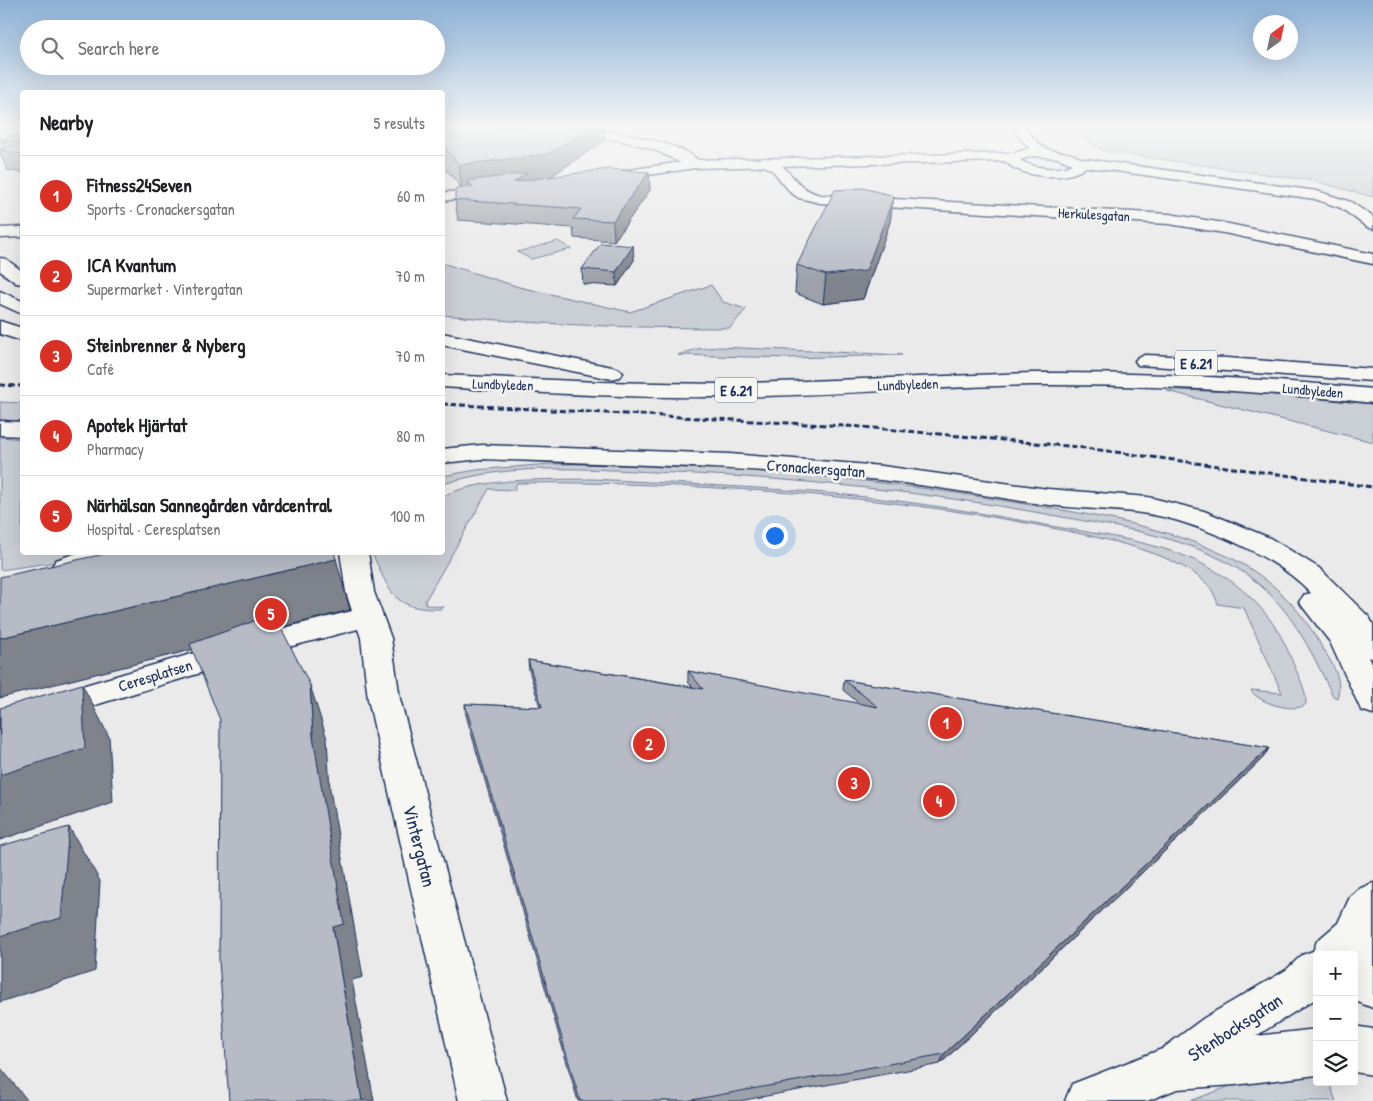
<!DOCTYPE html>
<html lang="en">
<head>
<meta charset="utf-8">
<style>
	:root { --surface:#fff; --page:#f2f2f2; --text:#202124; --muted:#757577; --line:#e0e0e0; --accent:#d93025 }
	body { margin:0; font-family:"Patrick Hand",sans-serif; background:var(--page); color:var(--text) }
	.controls { position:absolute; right:15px; bottom:15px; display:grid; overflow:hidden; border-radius:5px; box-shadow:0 5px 20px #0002 }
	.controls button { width:45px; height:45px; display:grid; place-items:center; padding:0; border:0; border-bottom:1px solid var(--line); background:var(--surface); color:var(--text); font:25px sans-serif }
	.compass { position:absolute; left:1253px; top:15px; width:45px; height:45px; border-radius:50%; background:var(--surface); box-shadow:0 5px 20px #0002; rotate:33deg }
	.you { position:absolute; left:774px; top:535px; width:18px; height:18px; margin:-12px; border:4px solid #fff; border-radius:50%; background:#1a73e8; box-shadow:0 0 0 8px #1a73e833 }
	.badge { display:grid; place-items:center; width:32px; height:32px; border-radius:50%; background:var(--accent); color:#fff; font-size:16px; font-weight:700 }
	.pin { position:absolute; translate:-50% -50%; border:2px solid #fff; box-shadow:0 1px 5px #0006 }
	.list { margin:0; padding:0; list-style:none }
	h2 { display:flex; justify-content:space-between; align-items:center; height:65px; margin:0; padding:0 20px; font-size:21px }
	h2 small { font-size:16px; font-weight:400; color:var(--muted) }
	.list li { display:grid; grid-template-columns:32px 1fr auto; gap:15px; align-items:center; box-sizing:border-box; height:80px; padding:0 20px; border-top:1px solid var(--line) }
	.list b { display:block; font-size:19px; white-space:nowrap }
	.list p { margin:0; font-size:16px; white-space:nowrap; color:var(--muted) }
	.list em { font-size:16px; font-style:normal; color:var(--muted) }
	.icon { flex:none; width:28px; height:28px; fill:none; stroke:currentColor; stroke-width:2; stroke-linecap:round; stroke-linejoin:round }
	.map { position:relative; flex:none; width:1373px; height:1101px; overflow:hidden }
	.search { position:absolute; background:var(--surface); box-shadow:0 5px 20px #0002; left:20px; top:20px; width:425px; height:55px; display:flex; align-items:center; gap:12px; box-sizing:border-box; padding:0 18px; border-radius:28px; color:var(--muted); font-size:19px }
	.panel { position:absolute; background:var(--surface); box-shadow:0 5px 20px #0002; left:20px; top:90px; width:425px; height:465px; border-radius:5px }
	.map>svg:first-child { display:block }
	.green { fill:#caced5; stroke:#727e9a }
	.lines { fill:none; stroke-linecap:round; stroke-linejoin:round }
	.street-casing { stroke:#1b2f5e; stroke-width:3 }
	.secondary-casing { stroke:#1b2f5e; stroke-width:3 }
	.highway-casing { stroke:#1b2f5e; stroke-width:3 }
	.street { fill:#f6f6f2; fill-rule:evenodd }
	.secondary { fill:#f6f6f2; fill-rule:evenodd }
	.highway { fill:#f6f6f2; fill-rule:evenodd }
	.rail { stroke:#1b2f5e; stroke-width:3; stroke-dasharray:6 3; stroke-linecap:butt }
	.wall { fill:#9da1aa; stroke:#1b2f5e }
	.shaded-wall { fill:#7f838b; stroke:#1b2f5e }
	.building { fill:#b6bbc6; stroke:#1b2f5e }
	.labels { text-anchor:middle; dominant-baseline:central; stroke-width:5; stroke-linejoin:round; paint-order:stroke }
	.far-street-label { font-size:14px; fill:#1b2f5e; stroke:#f6f6f2 }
	.shield { fill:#f6f6f2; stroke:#5d6b8a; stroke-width:1 }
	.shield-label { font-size:15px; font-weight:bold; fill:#1b2f5e }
	.street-label { font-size:16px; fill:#1b2f5e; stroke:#f6f6f2 }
	.near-street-label { font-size:19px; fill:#1b2f5e; stroke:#f6f6f2 }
</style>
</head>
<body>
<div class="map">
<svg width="1373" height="1101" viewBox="0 0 1373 1101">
	<rect width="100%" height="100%" fill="#e9eae9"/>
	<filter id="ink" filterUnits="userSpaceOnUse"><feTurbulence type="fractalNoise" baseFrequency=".02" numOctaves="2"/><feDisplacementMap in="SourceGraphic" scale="10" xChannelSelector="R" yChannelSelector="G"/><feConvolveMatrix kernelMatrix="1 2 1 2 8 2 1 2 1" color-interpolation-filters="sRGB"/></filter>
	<g filter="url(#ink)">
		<!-- green -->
		<path class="green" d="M0 126H22V150L0 156Z
			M1063 126H1373V197L1314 181 1104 151Z
			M558 241 571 249 531 259 517 252Z
			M442 263 519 287 630 312 711 285 723 302 746 309 730 328C634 328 538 325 443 315Z
			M719 347 902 355 788 358 678 355 697 349Z
			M1171 390 1245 392 1373 404V442L1167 391Z
			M0 402 22 403V421L0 420Z
			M0 437 22 439V552L92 553 49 563 0 570Z
			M551 464C707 462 865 477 1019 503 1093 515 1168 526 1235 560 1271 579 1299 607 1319 642 1329 660 1344 676 1337 698L1333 696C1309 647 1290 604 1243 572 1190 537 1123 528 1062 517 934 493 805 479 675 473 601 470 514 461 443 484V476L476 470Z
			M591 479C665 483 739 486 812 492 892 498 972 511 1051 526 1102 535 1164 542 1210 568 1247 588 1276 619 1291 658 1296 672 1307 689 1306 704 1297 714 1257 703 1251 690L1282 693 1244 608 1218 604C1215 596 1212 588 1205 582 1171 551 1101 538 1057 529 939 505 819 493 698 487 638 484 578 482 517 483L514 490 489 489 425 601 426 605 444 607 441 609C391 610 391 592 372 553L442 552 443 496C483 477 547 480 591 479Z
			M1317 1070V1082H1329L1336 1101H1190L1244 1081Z"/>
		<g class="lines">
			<!-- street casing -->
			<g class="street-casing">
				<path id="street" d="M518 126C553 121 680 135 702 164L695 168C679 164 665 153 649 148 609 135 566 134 524 130Z
					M765 158C793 165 791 187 820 195L1169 214 1224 223 1373 254V264L1224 233 1169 224 820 203 799 198 791 193 773 171 758 162 760 159Z
					M1078 158 1317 191 1351 202 1373 217V229L1367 227 1341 208 1315 199 1073 165 1071 162 1073 159Z
					M0 421 22 422V436L0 435Z
					M482 445 730 454 882 466 1048 489 1148 497 1204 511 1270 538 1319 568 1369 617 1373 624V659L1368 657 1373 667V714L1361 710 1330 642 1299 602 1304 595 1311 593C1281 561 1228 537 1185 523 1139 507 1089 511 1041 504 988 496 934 486 880 480 748 467 615 464 482 459L442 463V449Z
					M80 552H123L120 558 66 575 56 572 52 566 56 560Z
					M340 552H368L374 592 391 638 400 699 507 1101H459L368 699 361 638 358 629 273 651 0 734V710L256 635 352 611 346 592Z
					M1373 883V1008L1358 1002 1354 996V955H1317V998L1256 1036 1317 1029V1075L1235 1085 1177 1089 1147 1101H1065L1072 1084 1162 1049 1204 1018 1286 970 1302 955 1313 951 1317 941 1338 923 1350 897 1359 889Z
					M1354 1026 1373 1029V1075L1354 1072Z"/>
			</g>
			<!-- secondary casing -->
			<g class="secondary-casing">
				<path id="secondary" d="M1013 126H1025C1029 133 1038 146 1047 149 1062 154 1076 150 1087 165 1073 183 1019 178 1005 161L695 168 608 181 601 177 608 173 695 160 1014 153 1030 148 1021 140ZM1033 156 1058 158 1072 164C1058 172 1033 168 1020 160Z
					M493 187 498 188 500 191 498 194 442 201V193Z
					M22 227V237L0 238V228Z"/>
			</g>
			<!-- highway casing -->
			<g class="highway-casing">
				<path id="highway" d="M0 258 6 259 22 271V284L16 283 0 271Z
					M0 291 22 301V314L0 304Z
					M0 321 22 328V341L0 334Z
					M442 333 612 367 619 369 623 373 619 377 612 379 442 345Z
					M1145 355 1227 358 1373 369V381L1138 365 1135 361 1138 357Z
					M1032 373C1146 372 1259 378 1373 389V403C1260 391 1146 384 1032 385 927 387 823 396 718 397 626 398 534 393 442 387V375L599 382 717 384Z"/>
			</g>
			<!-- street -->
			<use href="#street" class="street"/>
			<!-- secondary -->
			<use href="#secondary" class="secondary"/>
			<!-- highway -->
			<use href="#highway" class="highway"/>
			<!-- rail -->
			<path class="rail" d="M0 385 22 386
				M442 404 863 427 1078 447 1373 487"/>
		</g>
		<!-- wall -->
		<path class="wall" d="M442 126 605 140 550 177 649 172 650 190 614 241 574 238 573 228 458 220 455 200 462 189 448 171 442 170Z
			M657 126H715L711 130Z
			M22 134V173L7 170 0 152V149L5 148 1 140Z
			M894 196 890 222 863 299 823 304 795 293 797 265Z
			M633 246 634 260 617 286 583 284 582 269Z
			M528 660 693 687 688 682V671L860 704 843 690 844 680 1269 748 1263 758 940 1064 739 1101H578L466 715 465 704 540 707 529 670Z"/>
		<!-- shaded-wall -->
		<path class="shaded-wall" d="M593 126H604L605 140 528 192 468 181 469 188 462 189 459 165Z
			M711 126H715L711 130Z
			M649 172 650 190 614 241 613 221Z
			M894 196 890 222 863 299 823 304 826 275Z
			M633 246 634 260 617 286 616 272Z
			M336 559 350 610 0 698V638Z
			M82 684 109 737 113 802 0 840V775Z
			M310 685 327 739 330 790 363 977 352 980 374 1101H362L333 927 313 736Z
			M1269 748 1263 758 940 1064 944 1054Z
			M69 827 100 881 95 971 0 1002V936Z
			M0 1067 28 1101H0Z"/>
		<!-- building -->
		<path class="building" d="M442 126H593L548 154 459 165 445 148H442Z
			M22 134V154L0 150 21 143 1 140Z
			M608 169 649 172 613 221 573 219 581 209 455 200V189L473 187 468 181 527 173 514 182Z
			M863 188 894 196 866 271 826 275 797 265 835 190Z
			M601 243 633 246 616 272 582 269Z
			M113 552H334L336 559 0 638V577Z
			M274 614 310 685 313 736 344 924 333 927 362 1101H229L219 960 220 720 190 644Z
			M528 660 703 689 688 671 878 707 844 680 1269 748 944 1054 686 1101H580L465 704 542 707Z
			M82 684 85 748 0 775V708Z
			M69 827 61 918 0 936V846Z"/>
	</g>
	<!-- sky -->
	<linearGradient id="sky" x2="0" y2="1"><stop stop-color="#8cb0d6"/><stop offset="0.45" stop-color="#f5f6f5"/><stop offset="1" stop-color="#f5f6f5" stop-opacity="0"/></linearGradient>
	<rect width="1373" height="280" fill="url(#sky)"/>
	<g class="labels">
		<!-- far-street labels -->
		<g class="far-street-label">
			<text transform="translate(1094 214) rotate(3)">Herkulesgatan</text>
			<text transform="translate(503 384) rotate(2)">Lundbyleden</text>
			<text transform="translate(908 384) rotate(-2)">Lundbyleden</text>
			<text transform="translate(1313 390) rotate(5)">Lundbyleden</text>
		</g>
		<!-- shield labels -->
		<g class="shield">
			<rect x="1175" y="350.5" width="42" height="25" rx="4"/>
			<rect x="715" y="377.5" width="42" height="25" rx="4"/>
		</g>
		<g class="shield-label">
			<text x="1196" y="363">E 6.21</text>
			<text x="736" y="390">E 6.21</text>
		</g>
		<!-- street labels -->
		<g class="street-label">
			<text transform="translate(816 468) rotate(4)">Cronackersgatan</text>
			<text transform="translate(155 675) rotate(-17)">Ceresplatsen</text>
		</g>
		<!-- near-street labels -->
		<g class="near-street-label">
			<text transform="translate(420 846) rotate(76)">Vintergatan</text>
			<text transform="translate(1235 1027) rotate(-33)">Stenbocksgatan</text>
		</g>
	</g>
</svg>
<div class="controls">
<button>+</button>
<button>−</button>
<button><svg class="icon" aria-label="layers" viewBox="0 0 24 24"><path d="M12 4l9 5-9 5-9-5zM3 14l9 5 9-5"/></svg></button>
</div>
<svg class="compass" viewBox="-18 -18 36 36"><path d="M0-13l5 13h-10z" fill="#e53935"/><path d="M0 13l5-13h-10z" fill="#757577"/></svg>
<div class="you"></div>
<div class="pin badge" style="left:946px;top:723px">1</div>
<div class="pin badge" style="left:649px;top:744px">2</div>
<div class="pin badge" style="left:854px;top:783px">3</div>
<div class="pin badge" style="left:939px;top:801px">4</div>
<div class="pin badge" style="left:271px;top:614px">5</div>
<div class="search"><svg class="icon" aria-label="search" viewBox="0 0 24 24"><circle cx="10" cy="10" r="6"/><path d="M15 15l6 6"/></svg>Search here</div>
<section class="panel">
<h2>Nearby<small>5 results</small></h2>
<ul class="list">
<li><span class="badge">1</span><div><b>Fitness24Seven</b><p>Sports · Cronackersgatan</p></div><em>60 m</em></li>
<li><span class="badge">2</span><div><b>ICA Kvantum</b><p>Supermarket · Vintergatan</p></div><em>70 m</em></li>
<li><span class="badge">3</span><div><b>Steinbrenner &amp; Nyberg</b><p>Café</p></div><em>70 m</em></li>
<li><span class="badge">4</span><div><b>Apotek Hjärtat</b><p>Pharmacy</p></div><em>80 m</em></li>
<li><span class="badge">5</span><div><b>Närhälsan Sannegården vårdcentral</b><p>Hospital · Ceresplatsen</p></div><em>100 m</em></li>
</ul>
</section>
</div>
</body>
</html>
